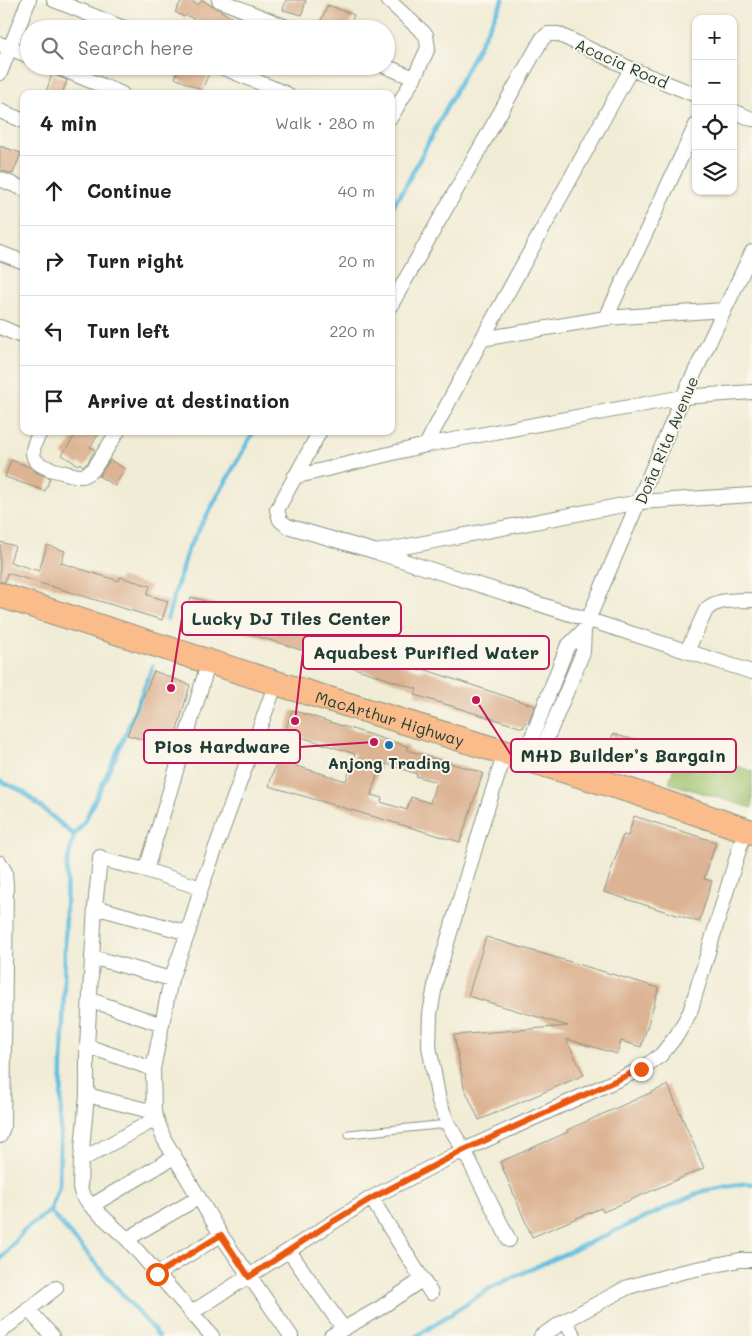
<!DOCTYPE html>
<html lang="en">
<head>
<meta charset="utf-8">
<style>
	:root { --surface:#fff; --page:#f6f6f6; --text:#202124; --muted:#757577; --line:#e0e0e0 }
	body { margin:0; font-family:Mali,sans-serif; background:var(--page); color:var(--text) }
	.controls { position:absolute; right:15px; top:15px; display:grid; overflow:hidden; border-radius:10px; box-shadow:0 1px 4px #0004 }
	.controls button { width:45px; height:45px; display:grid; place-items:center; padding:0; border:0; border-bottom:1px solid var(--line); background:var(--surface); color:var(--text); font:25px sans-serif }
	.stop { position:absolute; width:15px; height:15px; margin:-11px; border:4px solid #ea580c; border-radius:50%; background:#fff }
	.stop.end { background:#ea580c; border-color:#fff; box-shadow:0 1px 5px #0008 }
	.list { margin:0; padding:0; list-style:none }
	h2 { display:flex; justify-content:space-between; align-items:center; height:65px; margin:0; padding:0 20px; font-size:21px }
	h2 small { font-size:16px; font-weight:400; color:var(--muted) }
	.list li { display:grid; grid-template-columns:32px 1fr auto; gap:15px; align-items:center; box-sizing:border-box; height:70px; padding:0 20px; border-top:1px solid var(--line) }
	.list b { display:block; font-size:19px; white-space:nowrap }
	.list em { font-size:16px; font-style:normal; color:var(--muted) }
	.icon { flex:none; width:28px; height:28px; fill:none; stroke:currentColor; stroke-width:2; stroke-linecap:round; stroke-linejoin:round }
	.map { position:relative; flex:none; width:752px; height:1336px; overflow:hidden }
	.search { position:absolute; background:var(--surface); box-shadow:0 1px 4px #0004; left:20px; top:20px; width:375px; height:55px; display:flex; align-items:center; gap:12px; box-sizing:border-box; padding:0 18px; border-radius:28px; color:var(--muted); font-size:19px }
	.panel { position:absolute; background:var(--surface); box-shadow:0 1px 4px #0004; left:20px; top:90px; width:375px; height:345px; border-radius:10px }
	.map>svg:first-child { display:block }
	.green { fill:#9bc06a; stroke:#5d7e4f }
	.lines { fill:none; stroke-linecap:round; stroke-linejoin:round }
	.stream { stroke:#61bedf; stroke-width:4.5 }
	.building { fill:#dcb393; fill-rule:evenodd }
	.service-casing { stroke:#889484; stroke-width:9 }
	.minor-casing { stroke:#889484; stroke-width:16 }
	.trunk-casing { stroke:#889484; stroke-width:26 }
	.service { stroke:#fff; stroke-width:7 }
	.minor { stroke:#fff; stroke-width:14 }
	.trunk { stroke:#fabc8b; stroke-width:24 }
	.route { stroke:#ea580c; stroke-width:6 }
	.poi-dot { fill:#1f6fb2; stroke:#fbf7ec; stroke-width:2 }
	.labels { text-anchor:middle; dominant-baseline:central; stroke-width:4; stroke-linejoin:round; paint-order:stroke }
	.street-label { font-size:16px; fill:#1f3d34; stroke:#fbf7ec }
	.poi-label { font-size:16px; font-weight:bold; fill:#1f3d34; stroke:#fbf7ec }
	.leader { fill:none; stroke:#c2185b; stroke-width:2 }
	.callout-dot { fill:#c2185b; stroke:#fbf7ec; stroke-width:2 }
	.callout { fill:#fbf7ec; stroke:#c2185b; stroke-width:2 }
	.callout-label { font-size:18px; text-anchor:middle; font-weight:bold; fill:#1f3d34 }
</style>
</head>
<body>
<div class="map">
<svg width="752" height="1336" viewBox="0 0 752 1336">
	<rect width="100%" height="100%" fill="#fbf7ec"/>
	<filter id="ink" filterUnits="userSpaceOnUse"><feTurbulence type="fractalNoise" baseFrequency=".02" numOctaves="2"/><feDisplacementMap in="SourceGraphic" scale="10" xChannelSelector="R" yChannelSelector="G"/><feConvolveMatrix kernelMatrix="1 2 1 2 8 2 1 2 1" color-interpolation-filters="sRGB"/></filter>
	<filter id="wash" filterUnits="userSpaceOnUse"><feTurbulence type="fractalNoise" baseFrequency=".0096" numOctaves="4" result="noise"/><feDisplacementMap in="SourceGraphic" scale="20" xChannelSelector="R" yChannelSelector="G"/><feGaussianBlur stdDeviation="1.12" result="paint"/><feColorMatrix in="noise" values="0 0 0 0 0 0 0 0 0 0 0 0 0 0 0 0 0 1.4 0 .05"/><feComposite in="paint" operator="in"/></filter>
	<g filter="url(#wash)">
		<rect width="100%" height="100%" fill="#f1ecd5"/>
		<!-- green -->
		<path class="green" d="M680 749 752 771V808L669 783Z"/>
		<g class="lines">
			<!-- stream -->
			<path class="stream" d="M391 209 405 187 503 0
				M167 619 188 549 254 431
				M0 781 22 791 74 835
				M50 1211 159 1336
				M0 1260 24 1230 50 1211 59 1186 67 864 74 835 85 821 122 742 153 666
				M417 1336 492 1287 703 1191 747 1183 752 1184"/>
		</g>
		<g id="blocks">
			<!-- building -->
			<path class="building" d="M182 0H190L198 5 202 0 231 17 224 29H217L208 24 207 26 186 15 184 17 175 12Z
				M286 0H306L302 15 283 10Z
				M328 5 354 15 348 29H334L320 23Z
				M180 66H194L209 73 202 90 175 78Z
				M52 74 67 80 62 94H52L46 92Z
				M0 146 21 153 13 174 0 170Z
				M78 431H101L90 447 95 450 87 464 83 466 80 463 78 465 62 455Z
				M11 460 30 467 36 472 50 478 45 491 5 477Z
				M110 460 125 469 115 486 99 476Z
				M0 542 15 546 10 562 39 571 47 545 65 551 61 563 119 581 120 577 150 586 147 595 168 601 162 620 7 573 5 582H0Z
				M191 597 227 607 226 609 349 649 422 671 423 669 535 706 528 723 526 722 523 728 415 695 417 689 280 643 186 616Z
				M154 671 190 685 172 748 127 735Z
				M292 710 409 747 407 750 483 773 460 842 269 786 277 760 346 781 355 754 285 732ZM381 762 417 774 416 776 436 782 430 803 411 797 407 810 381 802 382 798 371 795Z
				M613 734 634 740 629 757 607 751Z
				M634 816 716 842 704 879 712 881 699 922 604 892 623 835 628 836Z
				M486 937 659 988 641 1047 621 1041 617 1054 566 1039 584 1075 479 1120 464 1087 454 1035 568 1026 468 996Z
				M668 1085 704 1168 603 1212 601 1208 532 1237 500 1162 568 1132 567 1130Z"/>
		</g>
	</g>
	<g filter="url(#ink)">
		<use href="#blocks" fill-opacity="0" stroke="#889484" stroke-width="1"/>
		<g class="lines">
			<!-- service casing -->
			<g class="service-casing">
				<path id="service" d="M349 1134 448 1124"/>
			</g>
			<!-- minor casing -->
			<g class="minor-casing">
				<path id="minor" d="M54 0 126 29
					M219 0 291 29
					M388 0 426 35 428 48 414 78 391 117
					M0 44 29 56
					M55 66 122 94
					M219 66 287 94
					M385 66 414 78
					M0 73 29 0
					M0 111 24 121
					M733 111 752 119
					M0 179 24 189
					M0 253 24 262
					M391 305 542 39 548 34H558L631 69 696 95
					M606 318 696 125
					M0 327 24 337
					M482 339 606 318 724 310
					M41 431C18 468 49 468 77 476H83L93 470 118 431
					M320 431 277 510 280 520 287 526 377 552 639 502 752 495
					M426 445 482 339 631 69
					M294 477 426 445 683 397 752 392
					M379 553 752 672
					M687 651 706 610C717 598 737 601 752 600
					M276 683 201 888 188 933 171 979 153 1069 154 1112 164 1139 221 1235 291 1336
					M505 753 484 818 436 980 430 1014 429 1046 439 1101 448 1124 464 1150 509 1240
					M524 758 567 647 584 630
					M537 762 583 652 584 630 588 620 683 397 752 252
					M100 857V859L146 870 201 888
					M100 859 95 907 87 1046V1095L81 1160 80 1188 82 1194 91 1206 127 1239 212 1336
					M0 863 5 872 6 886 3 1127 0 1136
					M146 870 209 661
					M95 907 188 933
					M92 957 171 979
					M91 1000 162 1025
					M87 1046 153 1069
					M87 1095 154 1112
					M81 1160 156 1119
					M371 1198 431 1293
					M91 1206 174 1157
					M127 1239 198 1198
					M289 1251 343 1328
					M157 1274 221 1235
					M28 1309 52 1336
					M191 1313 371 1198 464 1150 641 1069 661 1055 677 1035 690 1012 745 830
					M565 1321 574 1336
					M0 1332 56 1288
					M331 1336 380 1308 423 1279
					M541 1336 565 1321 628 1287 682 1272 740 1260H752"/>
			</g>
			<!-- trunk casing -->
			<g class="trunk-casing">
				<g id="trunk">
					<path id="s1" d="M0 595 276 683 628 790 752 832"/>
				</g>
			</g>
			<!-- service -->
			<use href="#service" class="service"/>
			<!-- minor -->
			<use href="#minor" class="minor"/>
			<!-- trunk -->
			<use href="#trunk" class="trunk"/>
		</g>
	</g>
	<g class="lines" filter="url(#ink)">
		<!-- route -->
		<path class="route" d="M157 1274 221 1235 249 1277 329 1224 372 1198 464 1150 641 1069"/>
	</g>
	<!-- markers -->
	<circle class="poi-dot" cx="389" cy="745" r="5"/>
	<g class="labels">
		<!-- street labels -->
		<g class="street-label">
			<text transform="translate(622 63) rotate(24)">Acacia Road</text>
			<text transform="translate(666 440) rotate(-67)">Doña Rita Avenue</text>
			<text stroke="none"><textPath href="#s1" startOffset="409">MacArthur Highway</textPath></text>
		</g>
		<!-- poi labels -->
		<g class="poi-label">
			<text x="389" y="762">Anjong Trading</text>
		</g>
	</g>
	<!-- callouts -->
	<path class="leader" d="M171 688L182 618M295 721L303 652M374 742L300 747M476 700L511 755"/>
	<g class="callout-dot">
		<circle cx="171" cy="688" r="5"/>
		<circle cx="295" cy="721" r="5"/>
		<circle cx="374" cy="742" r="5"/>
		<circle cx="476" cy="700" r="5"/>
	</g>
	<g class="callout">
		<rect x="182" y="602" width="219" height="33" rx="5"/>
		<rect x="303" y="636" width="246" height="33" rx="5"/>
		<rect x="144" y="730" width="156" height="33" rx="5"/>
		<rect x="511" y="739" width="225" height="33" rx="5"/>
	</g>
	<g class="callout-label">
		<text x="291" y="625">Lucky DJ Tiles Center</text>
		<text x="426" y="659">Aquabest Purified Water</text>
		<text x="222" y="753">Pios Hardware</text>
		<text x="623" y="762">MHD Builder’s Bargain</text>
	</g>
</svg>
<div class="controls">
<button>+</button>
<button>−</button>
<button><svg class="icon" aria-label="locate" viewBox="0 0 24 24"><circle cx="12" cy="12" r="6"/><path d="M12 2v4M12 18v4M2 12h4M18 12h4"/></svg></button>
<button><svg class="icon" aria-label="layers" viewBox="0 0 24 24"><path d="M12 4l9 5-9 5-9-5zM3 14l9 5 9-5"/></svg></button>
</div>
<div class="stop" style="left:157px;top:1274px"></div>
<div class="stop end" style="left:641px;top:1069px"></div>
<div class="search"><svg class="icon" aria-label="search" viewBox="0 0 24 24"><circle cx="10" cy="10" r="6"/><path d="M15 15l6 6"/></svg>Search here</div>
<section class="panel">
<h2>4 min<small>Walk · 280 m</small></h2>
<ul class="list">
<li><svg class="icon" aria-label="ahead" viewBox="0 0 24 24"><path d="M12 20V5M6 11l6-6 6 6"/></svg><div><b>Continue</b></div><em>40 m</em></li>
<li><svg class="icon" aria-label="right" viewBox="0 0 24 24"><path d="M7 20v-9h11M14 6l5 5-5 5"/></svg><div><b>Turn right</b></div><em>20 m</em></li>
<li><svg class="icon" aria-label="left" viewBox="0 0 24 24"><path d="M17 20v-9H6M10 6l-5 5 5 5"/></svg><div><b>Turn left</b></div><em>220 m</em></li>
<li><svg class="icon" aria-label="arrive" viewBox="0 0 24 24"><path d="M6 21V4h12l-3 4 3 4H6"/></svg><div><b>Arrive at destination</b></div></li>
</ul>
</section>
</div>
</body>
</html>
